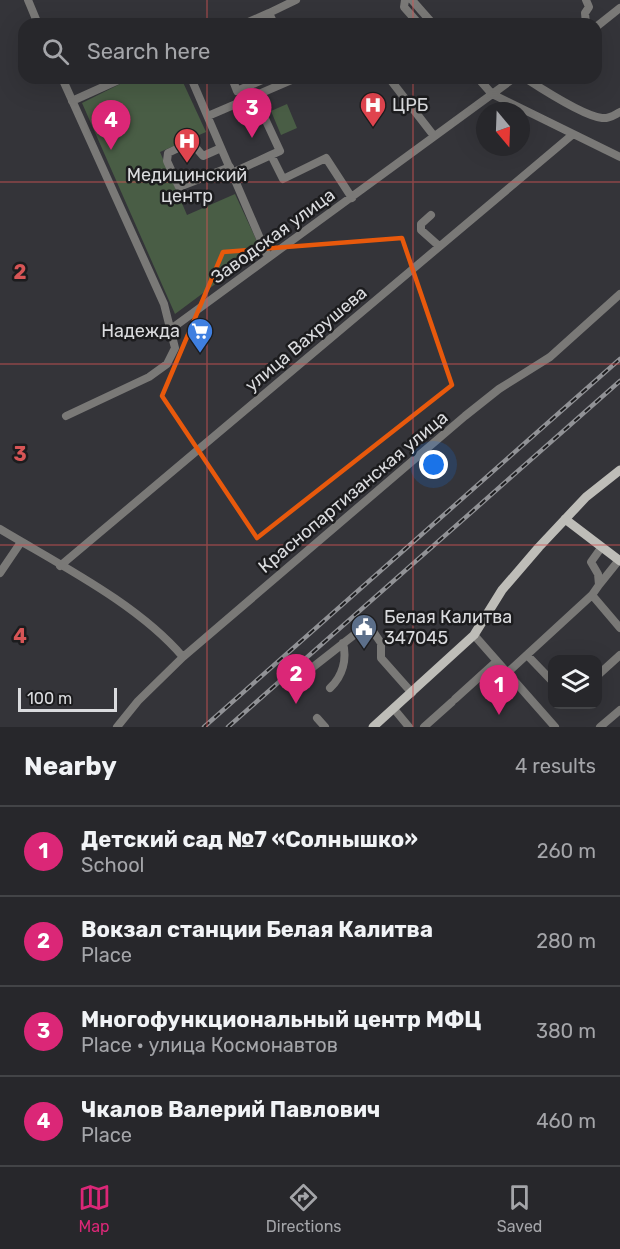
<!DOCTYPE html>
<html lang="en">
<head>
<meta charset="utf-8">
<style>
	:root { --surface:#27272b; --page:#2f2f33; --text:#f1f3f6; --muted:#a4a5a9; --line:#434447; --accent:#db2777 }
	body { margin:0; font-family:Rubik,sans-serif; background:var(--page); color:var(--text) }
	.controls { position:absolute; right:18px; bottom:18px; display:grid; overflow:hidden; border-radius:12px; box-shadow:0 6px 24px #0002 }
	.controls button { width:54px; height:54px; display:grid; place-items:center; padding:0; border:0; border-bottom:2px solid var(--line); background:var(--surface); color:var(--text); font:30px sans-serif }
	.compass { position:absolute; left:476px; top:102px; width:54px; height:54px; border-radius:50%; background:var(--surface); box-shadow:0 6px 24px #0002; rotate:161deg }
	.scale { position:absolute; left:18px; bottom:15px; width:99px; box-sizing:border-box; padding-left:6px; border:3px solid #dadbde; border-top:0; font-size:16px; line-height:21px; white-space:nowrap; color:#dadbde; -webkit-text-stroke:4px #1c1c1e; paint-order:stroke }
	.you { position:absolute; left:434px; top:465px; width:21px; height:21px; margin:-15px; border:4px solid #fff; border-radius:50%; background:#1a73e8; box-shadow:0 0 0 9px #1a73e833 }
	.badge { display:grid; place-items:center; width:39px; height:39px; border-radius:50%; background:var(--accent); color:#fff; font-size:20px; font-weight:700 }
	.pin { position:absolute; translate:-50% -50px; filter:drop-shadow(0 2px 3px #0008) }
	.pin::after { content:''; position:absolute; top:32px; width:21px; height:18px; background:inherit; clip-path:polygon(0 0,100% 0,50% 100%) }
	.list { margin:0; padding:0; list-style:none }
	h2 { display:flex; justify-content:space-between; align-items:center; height:78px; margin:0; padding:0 24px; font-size:26px }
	h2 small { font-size:20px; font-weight:400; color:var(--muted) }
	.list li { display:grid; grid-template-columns:39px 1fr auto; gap:18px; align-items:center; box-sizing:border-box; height:90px; padding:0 24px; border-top:2px solid var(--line) }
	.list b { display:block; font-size:22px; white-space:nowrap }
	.list p { margin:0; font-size:20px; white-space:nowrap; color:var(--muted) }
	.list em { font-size:20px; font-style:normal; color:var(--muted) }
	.icon { flex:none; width:33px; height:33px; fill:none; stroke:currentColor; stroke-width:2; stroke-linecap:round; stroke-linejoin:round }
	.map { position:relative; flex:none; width:620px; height:727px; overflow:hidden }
	.search { position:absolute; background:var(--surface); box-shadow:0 6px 24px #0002; left:18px; right:18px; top:18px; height:66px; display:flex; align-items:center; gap:15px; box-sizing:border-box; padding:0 21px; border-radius:18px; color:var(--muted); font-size:22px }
	.sheet { height:438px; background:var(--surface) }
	nav { display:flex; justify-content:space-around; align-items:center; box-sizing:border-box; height:84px; border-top:2px solid var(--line); background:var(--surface); font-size:16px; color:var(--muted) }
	nav a { display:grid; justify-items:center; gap:3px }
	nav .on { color:var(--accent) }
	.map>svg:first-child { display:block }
	.park { fill:#495d45 }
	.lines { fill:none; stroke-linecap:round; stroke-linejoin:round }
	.minor { stroke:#7a7977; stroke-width:8 }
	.major { stroke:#bebdb8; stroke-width:9 }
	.rail-casing { stroke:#919296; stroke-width:4.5 }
	.rail { stroke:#1c1c1e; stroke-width:2; stroke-dasharray:7; stroke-linecap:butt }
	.marked { fill:none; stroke:#e8590c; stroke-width:4.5; stroke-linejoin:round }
	.grid { fill:none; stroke:#d75556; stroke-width:1.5; stroke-opacity:0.55 }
	.labels { text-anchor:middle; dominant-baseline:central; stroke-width:5; stroke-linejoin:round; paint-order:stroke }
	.poi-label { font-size:18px; fill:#dadbde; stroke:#1c1c1e; text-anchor:start }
	.street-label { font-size:18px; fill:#dadbde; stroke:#1c1c1e }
	.grid-label { font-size:20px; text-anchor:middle; font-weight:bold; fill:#d75556; stroke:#1c1c1e; stroke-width:5; stroke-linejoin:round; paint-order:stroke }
</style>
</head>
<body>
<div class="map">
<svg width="620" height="727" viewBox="0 0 620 727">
	<rect width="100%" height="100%" fill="#343439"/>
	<!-- park -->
	<path class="park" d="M132 78H181L206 132 160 152 187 215 235 194 261 250 175 314 82 103Z
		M287 104 297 128 281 135 271 111Z"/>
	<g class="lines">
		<!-- minor -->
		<path class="minor" d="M28 0 38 24
			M405 0 404 7 419 24
			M412 0 433 24
			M586 0 589 7 585 13 586 24
			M244 24 269 13
			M274 24 269 13 296 0
			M596 27 620 8
			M62 78 164 304 175 348 167 364 149 377 66 416
			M191 78 268 257
			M232 78 237 91 262 80 261 78
			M389 78 434 136
			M447 78H478
			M478 78 492 94 620 157
			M525 78C542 89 583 116 602 118 609 119 614 115 620 112
			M254 95 280 151 271 155
			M72 101 123 78
			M208 116 296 78
			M221 148 203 156 191 142 168 153 167 161 179 187 230 167
			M232 173 271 155 283 179 326 158 352 198
			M431 215 421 224V230L439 246
			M171 329 514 78
			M0 529C60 565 138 604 183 657
			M60 566 572 135
			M0 573 21 542
			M599 585 619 560
			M592 595 599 585 598 574 591 562 601 548
			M474 635 555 727
			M527 655 552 681
			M507 673 592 595 620 628
			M598 675 620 655
			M299 678 368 624 381 643V658L412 693
			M330 688C343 676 347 659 343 643
			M455 699 497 661
			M394 709 409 727
			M317 718 325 727
			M117 727 138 701 183 657 465 416 499 389 550 357 620 294
			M424 727 452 702
			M600 727 620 710"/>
		<!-- major -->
		<path class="major" d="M565 519 620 561
			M373 727 474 635 502 590 539 547 586 497 620 470"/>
		<!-- rail casing -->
		<g class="rail-casing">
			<path id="rail" d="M204 727 620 359
				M228 727 620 381"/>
		</g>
		<!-- rail -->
		<use href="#rail" class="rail"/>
	</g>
	<!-- marked area -->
	<path class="marked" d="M402 238 452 385 257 538 162 396 223 252Z"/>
	<!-- grid -->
	<path class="grid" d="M207 0V24M413 0V24M207 78V727M413 78V727M0 182H620M0 364H620M0 545H620"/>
	<!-- icons -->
	<defs>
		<g id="hospital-pin" transform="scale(1.35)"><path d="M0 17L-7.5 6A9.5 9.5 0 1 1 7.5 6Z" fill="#e0444e" stroke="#1c1c1e"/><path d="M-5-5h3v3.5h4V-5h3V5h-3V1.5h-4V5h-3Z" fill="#fff"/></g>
		<g id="supermarket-pin" transform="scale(1.35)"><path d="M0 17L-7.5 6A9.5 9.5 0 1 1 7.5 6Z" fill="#3f7fe0" stroke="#1c1c1e"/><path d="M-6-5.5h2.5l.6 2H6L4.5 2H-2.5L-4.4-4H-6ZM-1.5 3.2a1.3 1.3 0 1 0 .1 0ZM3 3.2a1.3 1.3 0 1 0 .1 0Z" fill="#fff"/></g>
		<g id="civic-pin" transform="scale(1.35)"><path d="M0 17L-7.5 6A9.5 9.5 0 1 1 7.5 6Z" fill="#5c6f8a" stroke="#1c1c1e"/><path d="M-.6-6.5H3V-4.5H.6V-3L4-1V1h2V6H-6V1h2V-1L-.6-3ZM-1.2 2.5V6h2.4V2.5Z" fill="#fff"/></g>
	</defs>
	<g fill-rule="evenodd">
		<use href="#hospital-pin" x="373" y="105"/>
		<use href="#hospital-pin" x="187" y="141"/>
		<use href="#supermarket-pin" x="200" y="331"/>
		<use href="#civic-pin" x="364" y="627"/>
	</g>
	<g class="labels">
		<!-- poi labels -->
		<g class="poi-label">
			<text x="392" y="105">ЦРБ</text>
			<text x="187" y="175" text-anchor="middle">Медицинский<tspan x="187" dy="21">центр</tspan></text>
			<text x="180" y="331" text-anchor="end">Надежда</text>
			<text x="384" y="617">Белая Калитва<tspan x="384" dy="21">347045</tspan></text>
		</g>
		<!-- street labels -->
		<g class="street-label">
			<text transform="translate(273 236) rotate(-36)">Заводская улица</text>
			<text transform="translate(306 339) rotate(-40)">улица Вахрушева</text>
			<text transform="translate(353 492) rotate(-40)">Краснопартизанская улица</text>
		</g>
	</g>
	<g class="grid-label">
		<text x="20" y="279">2</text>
		<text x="20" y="461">3</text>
		<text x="20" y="643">4</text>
	</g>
</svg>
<div class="controls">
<button><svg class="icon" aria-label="layers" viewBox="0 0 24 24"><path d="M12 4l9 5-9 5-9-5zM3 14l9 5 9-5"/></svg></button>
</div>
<svg class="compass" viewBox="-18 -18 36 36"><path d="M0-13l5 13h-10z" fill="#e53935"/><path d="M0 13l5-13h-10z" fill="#a4a5a9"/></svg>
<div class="scale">100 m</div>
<div class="you"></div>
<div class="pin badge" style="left:499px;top:715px">1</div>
<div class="pin badge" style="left:296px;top:704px">2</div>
<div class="pin badge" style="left:252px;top:138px">3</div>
<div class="pin badge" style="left:111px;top:150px">4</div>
<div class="search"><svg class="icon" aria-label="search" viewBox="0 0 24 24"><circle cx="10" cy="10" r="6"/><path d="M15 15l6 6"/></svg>Search here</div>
</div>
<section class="sheet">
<h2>Nearby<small>4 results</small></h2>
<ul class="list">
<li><span class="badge">1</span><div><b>Детский сад №7 «Солнышко»</b><p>School</p></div><em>260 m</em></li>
<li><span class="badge">2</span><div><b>Вокзал станции Белая Калитва</b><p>Place</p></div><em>280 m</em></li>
<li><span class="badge">3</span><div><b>Многофункциональный центр МФЦ</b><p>Place · улица Космонавтов</p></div><em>380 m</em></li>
<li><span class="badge">4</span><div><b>Чкалов Валерий Павлович</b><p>Place</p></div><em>460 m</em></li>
</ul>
</section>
<nav>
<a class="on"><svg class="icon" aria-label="map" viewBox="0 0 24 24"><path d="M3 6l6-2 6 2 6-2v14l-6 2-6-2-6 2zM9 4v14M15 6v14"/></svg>Map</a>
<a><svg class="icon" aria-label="directions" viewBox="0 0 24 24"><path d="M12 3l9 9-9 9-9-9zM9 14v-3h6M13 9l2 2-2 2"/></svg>Directions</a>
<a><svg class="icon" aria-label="saved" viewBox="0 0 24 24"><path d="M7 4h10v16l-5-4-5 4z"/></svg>Saved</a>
</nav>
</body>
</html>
